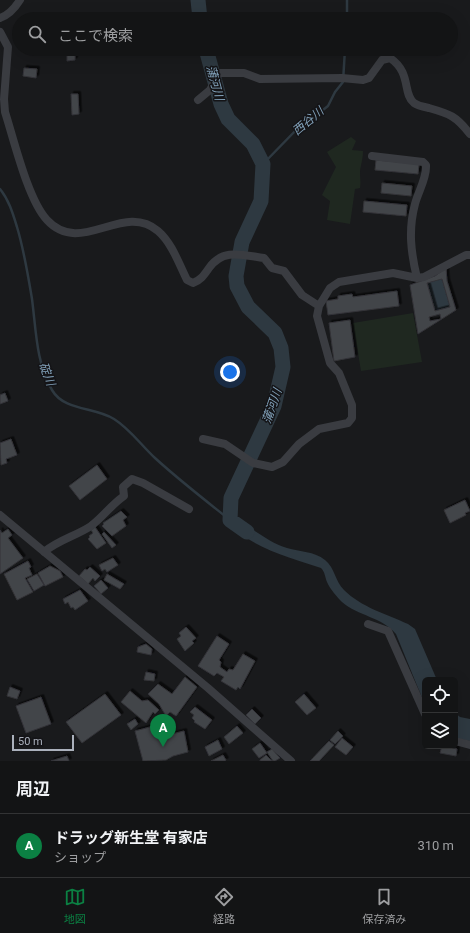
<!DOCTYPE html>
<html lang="ja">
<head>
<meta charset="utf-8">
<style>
	:root { --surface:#131415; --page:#202122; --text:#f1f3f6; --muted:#9d9ea0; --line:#323334; --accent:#0b8043 }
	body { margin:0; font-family:Roboto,"Noto Sans JP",sans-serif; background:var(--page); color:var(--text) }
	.controls { position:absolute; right:12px; bottom:12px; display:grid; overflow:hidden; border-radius:6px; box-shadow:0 4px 16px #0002 }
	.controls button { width:36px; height:36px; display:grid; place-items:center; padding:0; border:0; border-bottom:1px solid var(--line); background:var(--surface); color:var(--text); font:20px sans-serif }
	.scale { position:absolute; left:12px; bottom:10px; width:62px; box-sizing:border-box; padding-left:4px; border:2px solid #abb1bc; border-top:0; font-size:11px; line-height:14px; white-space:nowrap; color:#abb1bc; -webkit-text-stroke:3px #141417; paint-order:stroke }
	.you { position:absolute; left:230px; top:372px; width:14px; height:14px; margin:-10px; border:3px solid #fff; border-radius:50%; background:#1a73e8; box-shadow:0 0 0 6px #1a73e833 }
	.badge { display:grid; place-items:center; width:26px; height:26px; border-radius:50%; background:var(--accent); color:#fff; font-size:13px; font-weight:700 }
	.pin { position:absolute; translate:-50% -33px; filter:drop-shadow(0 1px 2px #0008) }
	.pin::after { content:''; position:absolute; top:21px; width:14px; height:12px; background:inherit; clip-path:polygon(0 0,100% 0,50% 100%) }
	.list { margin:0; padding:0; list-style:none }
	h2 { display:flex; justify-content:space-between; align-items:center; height:52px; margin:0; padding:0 16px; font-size:17px }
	h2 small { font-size:13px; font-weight:400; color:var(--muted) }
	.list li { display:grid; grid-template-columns:26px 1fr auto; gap:12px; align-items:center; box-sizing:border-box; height:64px; padding:0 16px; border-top:1px solid var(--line) }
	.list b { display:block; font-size:15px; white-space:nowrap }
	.list p { margin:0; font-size:13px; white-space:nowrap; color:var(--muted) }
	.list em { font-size:13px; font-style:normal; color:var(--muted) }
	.icon { flex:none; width:22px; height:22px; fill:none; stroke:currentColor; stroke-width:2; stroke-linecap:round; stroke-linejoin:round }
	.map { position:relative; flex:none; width:470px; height:761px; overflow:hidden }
	.search { position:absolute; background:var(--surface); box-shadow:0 4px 16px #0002; left:12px; right:12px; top:12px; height:44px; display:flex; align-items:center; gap:10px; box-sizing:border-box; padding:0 14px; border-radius:22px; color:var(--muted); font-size:15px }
	.sheet { height:116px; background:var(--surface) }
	nav { display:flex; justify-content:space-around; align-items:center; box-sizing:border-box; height:56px; border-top:1px solid var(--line); background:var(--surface); font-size:11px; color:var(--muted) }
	nav a { display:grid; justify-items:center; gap:2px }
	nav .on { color:var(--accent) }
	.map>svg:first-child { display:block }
	.green { fill:#1f2820 }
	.water { fill:#2e3941 }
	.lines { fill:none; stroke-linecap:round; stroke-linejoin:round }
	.stream { stroke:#2e3941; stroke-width:2.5 }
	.river { stroke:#2e3941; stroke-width:15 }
	.building { fill:#434549; stroke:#333338; fill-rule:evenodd; filter:url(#shadow) }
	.street { stroke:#3a3c41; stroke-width:8 }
	.labels { text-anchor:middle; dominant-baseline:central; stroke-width:3; stroke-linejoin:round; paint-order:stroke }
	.water-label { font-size:12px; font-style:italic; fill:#81a0b8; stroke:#141417 }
</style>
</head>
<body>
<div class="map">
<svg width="470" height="761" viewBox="0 0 470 761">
	<defs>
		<filter id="shadow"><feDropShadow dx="2.5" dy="-2.5" stdDeviation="0" flood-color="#0009"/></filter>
	</defs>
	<rect width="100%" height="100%" fill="#191a1c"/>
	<!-- green -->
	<path class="green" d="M351 137 356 141 352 150 363 151C363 159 361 164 360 171 360 178 361 182 360 188L355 189 350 224 327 220 330 201 322 195 336 167 327 152Z
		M413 313 422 362 361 371 353 323Z"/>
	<!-- water -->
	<path class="water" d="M442 279 450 307 435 311 427 283Z
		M230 520C251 524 266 542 287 548 300 552 314 551 325 560 335 568 335 581 344 590 361 607 386 614 408 624L415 629 437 680H425V705L396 634C382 617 358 616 342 602 337 597 330 589 327 582 325 577 325 572 321 568 295 559 242 546 230 520Z
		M455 713 460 717 470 719V741L455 738Z"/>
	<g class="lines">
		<!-- stream -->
		<path class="stream" d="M347 0V19
			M263 164 299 127 304 125 328 106 335 92 343 82 345 49
			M0 189C9 200 13 214 17 227 24 250 28 275 32 299 36 329 36 363 52 390 64 411 95 407 114 419 130 429 141 445 155 458 179 480 205 500 230 520"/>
		<!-- river -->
		<path class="river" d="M198 0 200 19
			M206 49 221 104 228 119 253 144 263 164 261 201 242 242 236 276 237 286 248 307 275 333 281 348 283 367 274 406 231 498 230 520 247 532"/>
	</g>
	<!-- building -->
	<path class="building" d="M67 54H75V60L67 61Z
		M24 68 37 69 36 78 23 76Z
		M71 94H78L79 114 72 115Z
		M376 160 419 164 418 174 375 170Z
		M382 183 412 186 411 196 381 193Z
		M364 201 407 205 406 216 363 212Z
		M446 268 447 281 456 310 418 334 410 285 435 276ZM442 279 450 307 435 311 427 283ZM440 314 441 319 430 321 429 317Z
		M397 291 399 306 328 315 326 301 338 299V296L352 294 353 297Z
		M350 320 355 357 334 361 329 323Z
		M5 393 8 401 0 404V395Z
		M11 439 17 455 6 459 7 463 1 465 0 443Z
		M97 465 107 479 80 500 69 486Z
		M465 500 470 511 465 513 466 515 450 523 444 510Z
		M121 511 127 517 123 520 126 526 112 536 102 526 104 524 103 523Z
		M95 527 106 543 97 549 88 539 90 537 89 536 93 533 91 530Z
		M8 529 12 535 8 538 23 558 0 574V530L2 533Z
		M104 532 116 545 112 548 102 534Z
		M113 558 118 565 107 572 105 569 102 571 99 565Z
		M28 561 31 567 29 568 32 575 25 578 33 592 17 600 4 574Z
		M50 566 60 571 63 577 45 586 38 573Z
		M90 567 100 576 95 581 93 578 88 584 79 576 85 569 87 570Z
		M37 574 44 585 34 591 27 579Z
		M107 574 124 584 120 589 104 580Z
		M101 580 108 588 101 594 94 586Z
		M80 590 88 601 75 610 73 607 71 608 68 602 65 604 63 599Z
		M186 627 196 638 192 641 194 643 185 651 177 639 181 636 179 633Z
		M217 636 229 644 219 660 221 662 220 667 227 672 229 669 233 670 243 654 255 661 240 689 238 687 236 690 221 681 224 677 217 673 214 676 198 666Z
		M146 644 152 649 151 655 137 652 138 647Z
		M146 672 155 674 154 681 144 680Z
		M185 677 197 687 176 716 170 712 166 716 159 704 148 694 158 684 172 694Z
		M10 687 20 691 17 699 7 696Z
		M130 691 142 701 148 700 159 710 155 714 153 712 146 723 121 702Z
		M105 694 121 715 82 743 66 722Z
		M304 694 316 708 307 715 295 702Z
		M41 697 51 724 26 733 16 706Z
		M195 707 212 720 205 729 194 722 195 721 192 718 194 715 190 712Z
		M252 709 261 718 255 724 246 715Z
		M135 719 138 724 131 730 127 724Z
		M161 724 164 736 184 731 188 752 173 756 166 760 143 761 135 731Z
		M237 726 243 733 229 744 224 737Z
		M338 731 343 736 335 744 330 740Z
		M342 738 353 747 346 755 335 747Z
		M218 740 222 749 209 756 205 747Z
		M329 741 334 745 319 761H310Z
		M260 743 267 753 259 758 252 749Z
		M442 746 457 749 456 756 440 753Z
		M272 749 280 758 275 761H273L267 752Z
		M223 755 226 760 225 761H211Z
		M266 755 272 761H260V760Z
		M67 756 69 761H51Z"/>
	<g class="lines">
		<!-- street -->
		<path class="street" d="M0 18C9 15 15 8 20 0
			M0 32 8 47 4 99 5 112C14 140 28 200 47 220 81 257 123 201 158 231 172 243 179 264 187 280L193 283C201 280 204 275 209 268 223 248 242 255 264 258L272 268 284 271 302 295 319 306 330 288 339 282 393 273 417 278 424 277 466 255H470
			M198 100 210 90 219 73H244L260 79 342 78 363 80 369 78 382 60 390 58C412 73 402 93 414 103 418 106 424 107 429 108 450 114 456 116 470 134
			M372 156 423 162 426 165C427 178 418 192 415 204 408 230 411 253 417 278
			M203 439 225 444 253 463 272 467 283 462 299 444 319 429 348 423 352 418V405L339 373 330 363 317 316 319 306
			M0 515 208 688 291 761
			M44 552C58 540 76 536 91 526 103 517 111 505 124 496L123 487 132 479 143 483 189 509
			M368 624 388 631 425 714
			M455 741 470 745"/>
	</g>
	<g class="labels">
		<!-- water labels -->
		<g class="water-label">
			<text transform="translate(215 83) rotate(75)">蒲河川</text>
			<text transform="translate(308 121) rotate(-40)">西谷川</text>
			<text transform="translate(47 374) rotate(69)">碇川</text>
			<text transform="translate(272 406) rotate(-71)">蒲河川</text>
		</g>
	</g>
</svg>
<div class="controls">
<button><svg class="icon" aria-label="locate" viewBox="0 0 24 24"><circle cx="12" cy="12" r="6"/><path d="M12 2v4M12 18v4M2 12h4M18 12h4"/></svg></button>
<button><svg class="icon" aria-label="layers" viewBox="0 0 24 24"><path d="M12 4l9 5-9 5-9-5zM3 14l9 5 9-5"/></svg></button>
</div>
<div class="scale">50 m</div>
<div class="you"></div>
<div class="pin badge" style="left:163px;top:747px">A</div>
<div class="search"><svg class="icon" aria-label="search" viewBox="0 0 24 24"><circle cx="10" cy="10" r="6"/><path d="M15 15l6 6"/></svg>ここで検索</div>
</div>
<section class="sheet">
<h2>周辺<small></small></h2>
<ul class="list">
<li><span class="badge">A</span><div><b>ドラッグ新生堂 有家店</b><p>ショップ</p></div><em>310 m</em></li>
</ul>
</section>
<nav>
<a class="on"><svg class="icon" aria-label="map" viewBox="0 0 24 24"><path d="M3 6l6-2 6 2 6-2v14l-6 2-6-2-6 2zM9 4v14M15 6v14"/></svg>地図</a>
<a><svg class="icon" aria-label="directions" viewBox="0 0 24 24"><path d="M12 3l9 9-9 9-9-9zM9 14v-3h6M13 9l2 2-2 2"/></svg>経路</a>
<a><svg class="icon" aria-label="saved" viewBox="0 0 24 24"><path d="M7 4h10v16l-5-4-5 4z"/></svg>保存済み</a>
</nav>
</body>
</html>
